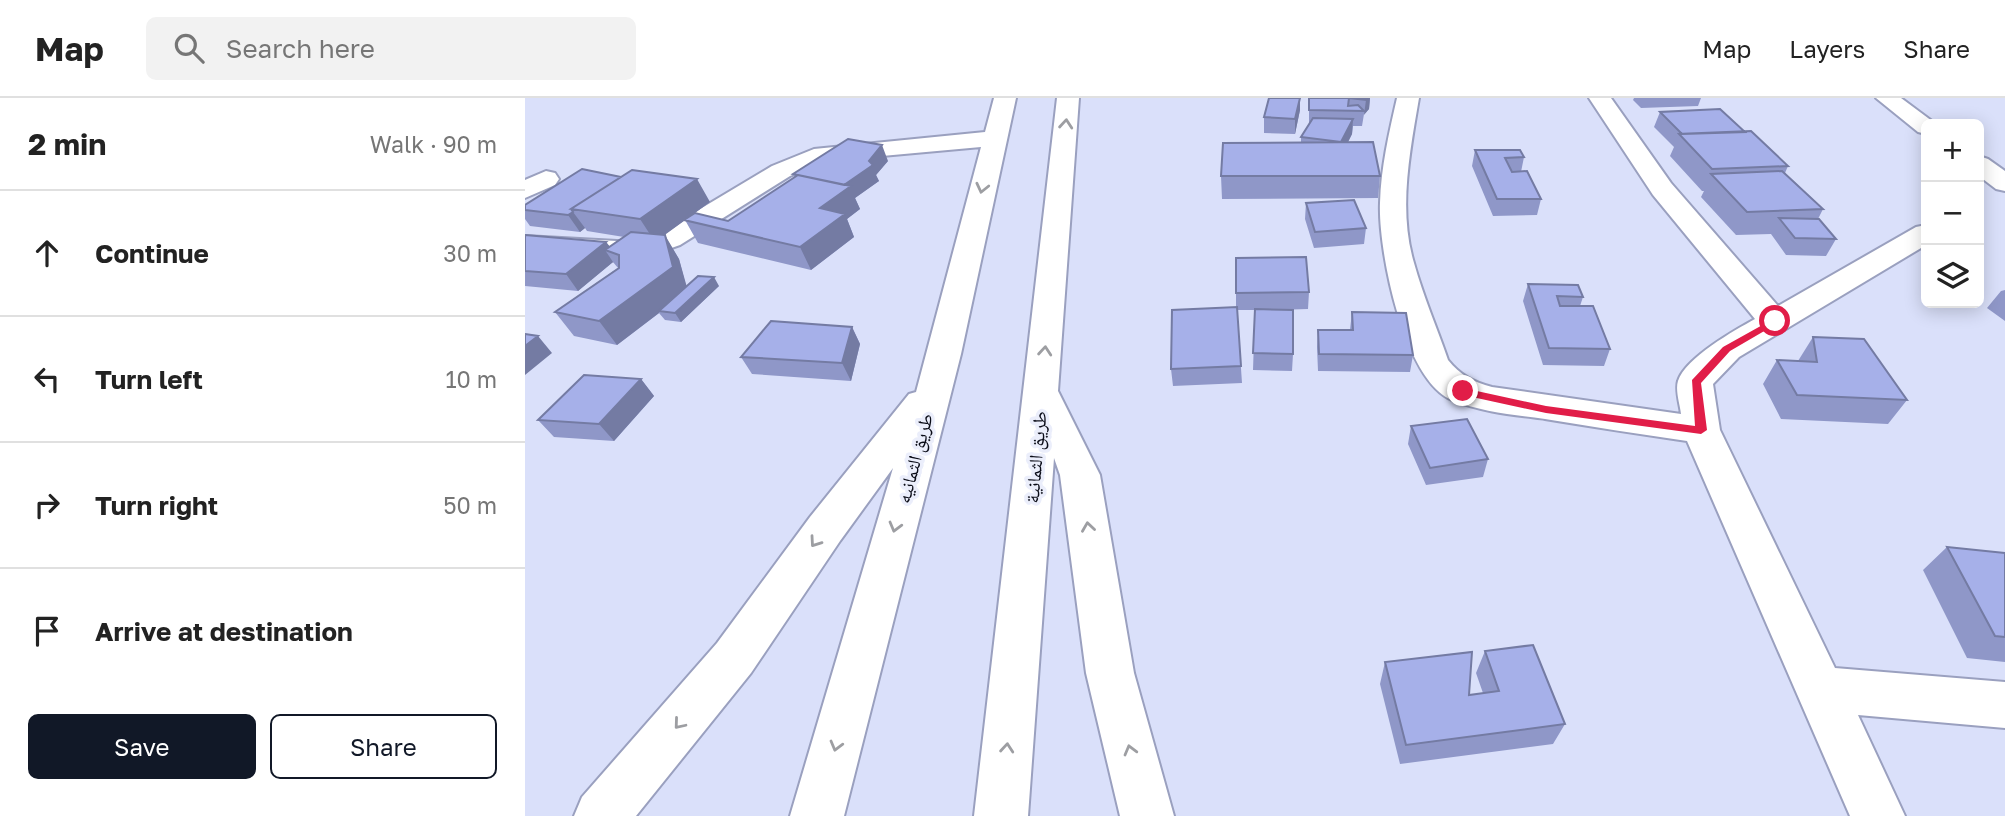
<!DOCTYPE html>
<html lang="en">
<head>
<meta charset="utf-8">
<style>
	:root { --surface:#fff; --page:#f2f2f2; --text:#222; --muted:#767676; --line:#e0e0e0; --accent:#111827 }
	body { margin:0; font-family:"Golos Text","Noto Naskh Arabic",sans-serif; background:var(--page); color:var(--text) }
	.controls { position:absolute; right:21px; top:21px; display:grid; overflow:hidden; border-radius:10px; box-shadow:0 4px 18px #0003 }
	.controls button { width:63px; height:63px; display:grid; place-items:center; padding:0; border:0; border-bottom:2px solid var(--line); background:var(--surface); color:var(--text); font:35px sans-serif }
	.stop { position:absolute; width:21px; height:21px; margin:-16px; border:5px solid #e11d48; border-radius:50%; background:#fff }
	.stop.end { background:#e11d48; border-color:#fff; box-shadow:0 2px 7px #0008 }
	.list { margin:0; padding:0; list-style:none }
	h2 { display:flex; justify-content:space-between; align-items:center; height:91px; margin:0; padding:0 28px; font-size:30px }
	h2 small { font-size:23px; font-weight:400; color:var(--muted) }
	.list li { display:grid; grid-template-columns:46px 1fr auto; gap:21px; align-items:center; box-sizing:border-box; height:126px; padding:0 28px; border-top:2px solid var(--line) }
	.list b { display:block; font-size:26px; white-space:nowrap }
	.list em { font-size:23px; font-style:normal; color:var(--muted) }
	.actions { display:flex; gap:14px; padding:21px 28px }
	.actions a { flex:1; padding:16px 0; border:2px solid var(--accent); border-radius:10px; text-align:center; font-size:24px; color:var(--accent) }
	.actions .main { background:var(--accent); color:#fff }
	.icon { flex:none; width:38px; height:38px; fill:none; stroke:currentColor; stroke-width:2; stroke-linecap:round; stroke-linejoin:round }
	.map { position:relative; flex:none; width:1480px; height:718px; overflow:hidden }
	header { display:flex; align-items:center; gap:42px; box-sizing:border-box; height:98px; padding:0 35px; background:var(--surface); border-bottom:2px solid var(--line) }
	header strong { font-size:33px }
	nav { display:flex; gap:38px; margin-inline-start:auto; font-size:24px }
	.search { width:490px; height:63px; background:var(--page); display:flex; align-items:center; gap:18px; box-sizing:border-box; padding:0 24px; border-radius:10px; color:var(--muted); font-size:26px }
	main { display:flex }
	aside { flex:1; background:var(--surface) }
	.map>svg:first-child { display:block }
	.lines { fill:none; stroke-linecap:round; stroke-linejoin:round }
	.minor-casing { stroke:#9aa0bf; stroke-width:4 }
	.minor { fill:#fff; fill-rule:evenodd }
	.wall { fill:#8f97c8 }
	.shaded-wall { fill:#747ba3 }
	.building { fill:#a6b0e9; stroke:#747ba3; stroke-width:2 }
	.oneway { stroke:#9d9ea2 }
	.route { fill:#e11d48 }
	.labels { text-anchor:middle; dominant-baseline:central; stroke-width:7; stroke-linejoin:round; paint-order:stroke }
	.street-label { font-size:19px; fill:#0a0c17; stroke:#ebeefb }
</style>
</head>
<body>
<header>
<strong>Map</strong>
<div class="search"><svg class="icon" aria-label="search" viewBox="0 0 24 24"><circle cx="10" cy="10" r="6"/><path d="M15 15l6 6"/></svg>Search here</div>
<nav><a>Map</a><a>Layers</a><a>Share</a></nav>
</header>
<main>
<aside>
<h2>2 min<small>Walk · 90 m</small></h2>
<ul class="list">
<li><svg class="icon" aria-label="ahead" viewBox="0 0 24 24"><path d="M12 20V5M6 11l6-6 6 6"/></svg><div><b>Continue</b></div><em>30 m</em></li>
<li><svg class="icon" aria-label="left" viewBox="0 0 24 24"><path d="M17 20v-9H6M10 6l-5 5 5 5"/></svg><div><b>Turn left</b></div><em>10 m</em></li>
<li><svg class="icon" aria-label="right" viewBox="0 0 24 24"><path d="M7 20v-9h11M14 6l5 5-5 5"/></svg><div><b>Turn right</b></div><em>50 m</em></li>
<li><svg class="icon" aria-label="arrive" viewBox="0 0 24 24"><path d="M6 21V4h12l-3 4 3 4H6"/></svg><div><b>Arrive at destination</b></div></li>
</ul>
<div class="actions"><a class="main">Save</a><a>Share</a></div>
</aside>
<div class="map">
<svg width="1480" height="718" viewBox="0 0 1480 718">
	<rect width="100%" height="100%" fill="#dae0fa"/>
	<g class="lines">
		<!-- minor casing -->
		<g class="minor-casing">
			<path id="minor" d="M469 0H491L436 256 319 718H265L368 370 315 443 226 575 111 718H49L57 699 192 545 285 419 384 296 391 294 456 49 302 63 265 78 155 147 115 161 98 163 0 156V138L110 144 135 135 247 68 289 51 460 34Z
				M532 0H554L533 293 575 377 609 575 649 718H595L561 575 535 377 529 360 503 718H449Z
				M872 0H894C885 53 873 112 889 165 898 198 912 230 923 262 935 277 948 284 967 289L1156 316C1155 307 1150 292 1153 283 1160 260 1210 232 1230 221L1128 97 1064 0H1086L1146 85 1253 208 1391 129 1401 127V147L1214 259 1188 286 1195 332 1310 570 1480 584V630L1333 617 1380 718H1325L1162 343C1115 336 1068 329 1020 321 989 317 956 314 927 302 879 283 853 152 855 105 856 69 864 35 872 0Z
				M1351 0H1376L1411 26H1401V36L1393 34Z
				M1454 58 1463 61 1480 73V93L1471 91 1454 78Z
				M21 73 30 75 34 81 30 87 0 100V82Z"/>
		</g>
		<!-- minor -->
		<use href="#minor" class="minor"/>
	</g>
	<!-- wall -->
	<path class="wall" d="M775 0V12L770 36 739 35V19Z
		M784 0H845L844 11 839 16 837 28H828L827 36 823 44 855 78 853 100 697 101 696 78 776 44V39L784 27Z
		M1109 0H1176L1173 8 1116 10 1108 2Z
		M1135 14 1220 34 1263 68 1260 75 1298 111 1293 121 1311 141 1301 158 1261 157 1246 136 1211 137 1176 99 1179 93H1177L1145 58 1149 49 1129 29Z
		M950 52 999 59 996 74 1016 101 1012 117 968 118 947 68Z
		M363 63 351 77 354 83 330 100 335 111 322 121 329 139 286 172 173 145 160 122 139 137 154 161 161 188H194L156 224 140 222 134 215 92 247 49 238 30 214 93 170 88 164 53 193 0 188V137L81 144 85 149 99 139 62 133 60 130 55 134 5 128 0 121V107L185 104 164 119 203 123 270 80 268 76Z
		M781 105 841 130 839 146 789 150 780 121Z
		M1003 186 1058 199 1055 208 1085 251 1079 268 1018 267 998 203Z
		M1480 192V223L1462 210 1476 193Z
		M784 194 783 211 751 212 768 256 767 273 728 272 730 212H712L717 285 648 288 646 271 711 209V195Z
		M827 214 888 257 885 274 793 273 792 249 793 232H825Z
		M327 229 335 246 326 283 227 276 216 259Z
		M1288 239 1382 302 1363 326 1256 321 1238 286 1252 262 1273 263Z
		M116 281 129 298 89 343 29 339 13 322Z
		M886 328 963 361 958 379 901 387 883 346Z
		M1422 449 1480 455V564L1442 560 1398 472Z
		M960 553 1040 626 1028 646 875 666 855 586 860 564 944 597 958 595 951 575Z"/>
	<!-- shaded-wall -->
	<path class="shaded-wall" d="M775 0V12L770 36V21Z
		M842 0H845L844 11 839 17 841 2Z
		M828 21 827 36 815 60 816 44Z
		M357 47 363 63 351 77 354 83 330 100 335 111 322 121 329 139 286 172 275 149 295 110 344 63Z
		M172 81 185 104 130 144 115 121Z
		M48 114 60 130 55 134 43 117Z
		M140 137 154 161 163 193 134 213V215L92 247 74 223Z
		M81 144 90 155 80 152 88 164 53 193 41 176Z
		M189 179 194 188 156 224 150 215Z
		M327 229 335 246 326 283 317 265Z
		M13 238 27 255 0 277V248Z
		M116 281 129 298 89 343 74 326Z"/>
	<!-- building -->
	<path class="building" d="M744 0H775L770 21 739 19Z
		M784 0H842L841 2 824 0 823 8 833 7 839 13 784 12Z
		M1195 11 1220 34 1157 36 1135 14Z
		M788 20 828 21 816 44 776 39Z
		M1226 33 1263 68 1187 71 1154 36Z
		M323 41 357 47 344 63 348 67 319 87 268 76Z
		M848 44 855 78H696L698 45Z
		M950 52H995L999 59 980 60 987 74 1002 73 1016 101H972Z
		M57 71 96 79 46 111 48 114 43 117 0 112V107Z
		M107 72 172 81 115 121 46 111Z
		M1257 73 1298 111 1222 114 1186 76Z
		M273 77 326 88 295 110 320 116 275 149 159 122 170 115 203 123Z
		M829 102 841 130 790 134 781 105Z
		M1254 120 1294 121 1311 141 1270 140Z
		M106 134 140 137 148 169 74 223 30 214 94 170V157L80 152Z
		M0 137 81 144 41 176 0 173Z
		M781 159 784 194 711 195V160Z
		M173 178 189 179 150 215 134 213Z
		M1003 186 1053 187 1058 199 1032 198 1035 208H1068L1085 251 1024 250Z
		M712 209 716 268 646 271 647 212Z
		M730 211 768 212V256L728 255Z
		M827 214 881 215 888 257 794 256 793 232H828Z
		M246 223 327 229 317 265 216 259Z
		M0 236 13 238 0 248Z
		M1288 239 1339 241 1382 302 1272 297 1252 262 1292 264Z
		M59 277 116 281 74 326 13 322Z
		M942 321 963 361 905 370 886 328Z
		M1422 449 1480 455V539L1470 538Z
		M1008 547 1040 626 881 647 860 564 947 554 944 597 974 593 960 553Z"/>
	<!-- one-way arrows -->
	<defs><path id="oneway-chevron" d="M-2-3.5L2.5 0L-2 3.5" fill="none" stroke-width="1.6" stroke-linecap="round" stroke-linejoin="round" transform="scale(1.75)"/></defs>
	<g class="oneway">
		<use href="#oneway-chevron" transform="translate(541 26) rotate(-85)"/>
		<use href="#oneway-chevron" transform="translate(457 90) rotate(103)"/>
		<use href="#oneway-chevron" transform="translate(520 253) rotate(-85)"/>
		<use href="#oneway-chevron" transform="translate(370 429) rotate(105)"/>
		<use href="#oneway-chevron" transform="translate(563 429) rotate(-98)"/>
		<use href="#oneway-chevron" transform="translate(290 444) rotate(125)"/>
		<use href="#oneway-chevron" transform="translate(154 626) rotate(130)"/>
		<use href="#oneway-chevron" transform="translate(311 648) rotate(105)"/>
		<use href="#oneway-chevron" transform="translate(482 650) rotate(-85)"/>
		<use href="#oneway-chevron" transform="translate(605 652) rotate(-105)"/>
	</g>
	<!-- route -->
	<path class="route" d="M1250 220 1254 223 1253 225 1205 253 1176 285 1182 332 1176 336 1021 315 938 297 933 293 938 290 1021 308 1170 328 1167 282 1198 249Z"/>
	<g class="labels">
		<!-- street labels -->
		<g class="street-label">
			<text transform="translate(510 359) rotate(-85)">طريق الثمانية</text>
			<text transform="translate(389 360) rotate(-75)">طريق الثمانيه</text>
		</g>
	</g>
</svg>
<div class="controls">
<button>+</button>
<button>−</button>
<button><svg class="icon" aria-label="layers" viewBox="0 0 24 24"><path d="M12 4l9 5-9 5-9-5zM3 14l9 5 9-5"/></svg></button>
</div>
<div class="stop" style="left:1250px;top:223px"></div>
<div class="stop end" style="left:938px;top:293px"></div>
</div>
</main>
</body>
</html>
